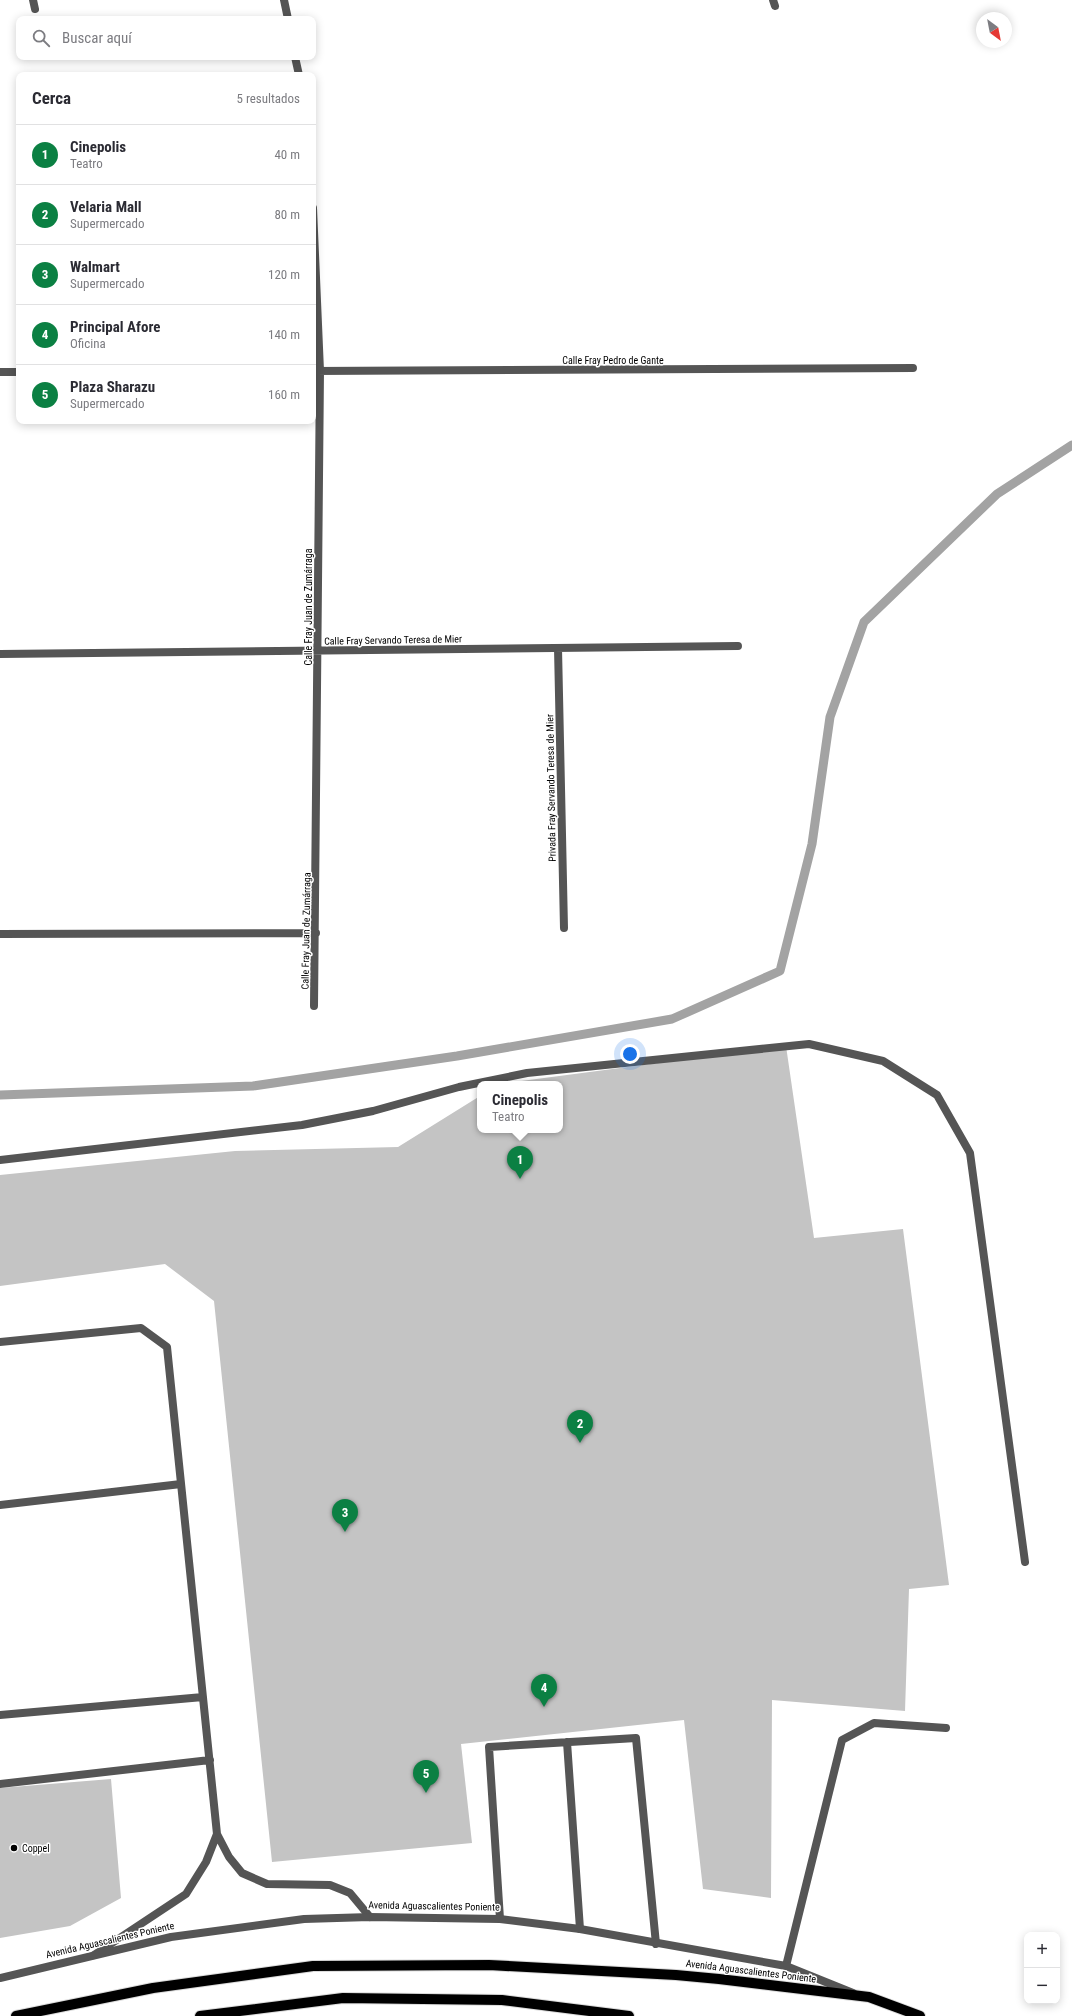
<!DOCTYPE html>
<html lang="es">
<head>
<meta charset="utf-8">
<style>
	:root { --surface:#fff; --page:#f2f2f3; --text:#2b2b33; --muted:#7c7c81; --line:#e1e1e2; --accent:#0b8043 }
	body { margin:0; font-family:"Roboto Condensed",sans-serif; background:var(--page); color:var(--text) }
	.controls { position:absolute; right:12px; bottom:12px; display:grid; overflow:hidden; border-radius:8px; box-shadow:0 2px 10px #0003 }
	.controls button { width:36px; height:36px; display:grid; place-items:center; padding:0; border:0; border-bottom:1px solid var(--line); background:var(--surface); color:var(--text); font:20px sans-serif }
	.compass { position:absolute; left:976px; top:12px; width:36px; height:36px; border-radius:50%; background:var(--surface); box-shadow:0 2px 10px #0003; rotate:148deg }
	.you { position:absolute; left:630px; top:1054px; width:14px; height:14px; margin:-10px; border:3px solid #fff; border-radius:50%; background:#1a73e8; box-shadow:0 0 0 6px #1a73e833 }
	.badge { display:grid; place-items:center; width:26px; height:26px; border-radius:50%; background:var(--accent); color:#fff; font-size:13px; font-weight:700 }
	.pin { position:absolute; translate:-50% -33px; filter:drop-shadow(0 1px 2px #0008) }
	.pin::after { content:''; position:absolute; top:21px; width:14px; height:12px; background:inherit; clip-path:polygon(0 0,100% 0,50% 100%) }
	.popup { position:absolute; left:477px; top:1081px; width:86px; height:52px; box-sizing:border-box; display:grid; place-content:center; border-radius:8px; background:var(--surface); filter:drop-shadow(0 1px 3px #0005); font-size:13px; white-space:nowrap; color:var(--muted) }
	.popup b { font-size:15px; color:var(--text) }
	.popup::after { content:''; position:absolute; left:50%; top:100%; margin-left:-8px; border:8px solid transparent; border-top-color:var(--surface) }
	.list { margin:0; padding:0; list-style:none }
	h2 { display:flex; justify-content:space-between; align-items:center; height:52px; margin:0; padding:0 16px; font-size:17px }
	h2 small { font-size:13px; font-weight:400; color:var(--muted) }
	.list li { display:grid; grid-template-columns:26px 1fr auto; gap:12px; align-items:center; box-sizing:border-box; height:60px; padding:0 16px; border-top:1px solid var(--line) }
	.list b { display:block; font-size:15px; white-space:nowrap }
	.list p { margin:0; font-size:13px; white-space:nowrap; color:var(--muted) }
	.list em { font-size:13px; font-style:normal; color:var(--muted) }
	.icon { flex:none; width:22px; height:22px; fill:none; stroke:currentColor; stroke-width:2; stroke-linecap:round; stroke-linejoin:round }
	.map { position:relative; flex:none; width:1072px; height:2016px; overflow:hidden }
	.search { position:absolute; background:var(--surface); box-shadow:0 2px 10px #0003; left:16px; top:16px; width:300px; height:44px; display:flex; align-items:center; gap:10px; box-sizing:border-box; padding:0 14px; border-radius:8px; color:var(--muted); font-size:15px }
	.panel { position:absolute; background:var(--surface); box-shadow:0 2px 10px #0003; left:16px; top:72px; width:300px; height:352px; border-radius:8px }
	.map>svg:first-child { display:block }
	.lines { fill:none; stroke-linecap:round; stroke-linejoin:round }
	.stream { stroke:#a3a3a3; stroke-width:9 }
	.building { fill:#c4c4c4 }
	.primary-casing { stroke:#dbdbdb; stroke-width:12 }
	.service { stroke:#555; stroke-width:8 }
	.minor { stroke:#555; stroke-width:8 }
	.tertiary { stroke:#555; stroke-width:8 }
	.primary { stroke:#000; stroke-width:10 }
	.poi-dot { fill:#000; stroke:#fff; stroke-width:1.5 }
	.labels { text-anchor:middle; dominant-baseline:central; stroke-width:3; stroke-linejoin:round; paint-order:stroke }
	.street-label { font-size:10px; fill:#000; stroke:#fff }
	.poi-label { font-size:10px; fill:#000; stroke:#fff; text-anchor:start }
</style>
</head>
<body>
<div class="map">
<svg width="1072" height="2016" viewBox="0 0 1072 2016">
	<rect width="100%" height="100%" fill="#fff"/>
	<g class="lines">
		<!-- stream -->
		<path class="stream" d="M0 1095 253 1086 457 1056 672 1019 780 971 812 844 830 717 864 622 997 494 1072 445"/>
	</g>
	<!-- building -->
	<path class="building" d="M786 1046 814 1238 903 1229 949 1585 909 1589 905 1711 772 1700 771 1898 703 1889 684 1720 461 1744 472 1843 272 1862 214 1301 165 1264 0 1286V1175L235 1151 398 1147 480 1096V1130H560V1084H498Z
		M111 1779 121 1898 70 1926 0 1938V1788Z"/>
	<g class="lines">
		<!-- primary casing -->
		<g class="primary-casing">
			<path id="primary" d="M16 2016 153 1988 313 1966 489 1965 676 1975 719 1979 869 1997 920 2016
				M200 2016 343 1998 502 2000 629 2016"/>
		</g>
		<!-- service -->
		<path class="service" d="M0 1160 302 1125 373 1111 459 1087 527 1073 809 1044 883 1061 937 1095 970 1153 1025 1562
			M0 1342 141 1328 167 1347 217 1834 229 1857 242 1873 267 1884 330 1885 350 1893 370 1917
			M0 1505 181 1484
			M0 1715 203 1697
			M567 1742 580 1929
			M0 1784 210 1760
			M500 1919 489 1747 636 1738 656 1944
			M94 1955 186 1894 206 1862 217 1834
			M786 1966 842 1740 874 1723 946 1728"/>
		<!-- minor -->
		<path class="minor" d="M33 0 35 9
			M284 0 288 19
			M773 0 775 6
			M295 57 299 75
			M313 208 320 371 314 1006
			M313 371 913 368
			M0 372H19
			M558 648 564 928
			M0 654 738 646
			M0 934 316 933"/>
		<!-- tertiary -->
		<path class="tertiary" d="M0 1978 171 1937 304 1919 370 1917 500 1919 580 1929 786 1966 853 1993"/>
		<!-- primary -->
		<use href="#primary" class="primary"/>
	</g>
	<!-- markers -->
	<circle class="poi-dot" cx="14" cy="1848" r="4"/>
	<g class="labels">
		<!-- street labels -->
		<g class="street-label">
			<text x="613" y="360">Calle Fray Pedro de Gante</text>
			<text transform="translate(308 607) rotate(-90)">Calle Fray Juan de Zumárraga</text>
			<text transform="translate(393 640) rotate(-1)">Calle Fray Servando Teresa de Mier</text>
			<text transform="translate(551 788) rotate(-91)">Privada Fray Servando Teresa de Mier</text>
			<text transform="translate(306 931) rotate(-89)">Calle Fray Juan de Zumárraga</text>
			<text transform="translate(434 1906) rotate(1)">Avenida Aguascalientes Poniente</text>
			<text transform="translate(110 1940) rotate(-13)">Avenida Aguascalientes Poniente</text>
			<text transform="translate(751 1971) rotate(7)">Avenida Aguascalientes Poniente</text>
		</g>
		<!-- poi labels -->
		<g class="poi-label">
			<text x="22" y="1848">Coppel</text>
		</g>
	</g>
</svg>
<div class="controls">
<button>+</button>
<button>−</button>
</div>
<svg class="compass" viewBox="-18 -18 36 36"><path d="M0-13l5 13h-10z" fill="#e53935"/><path d="M0 13l5-13h-10z" fill="#7c7c81"/></svg>
<div class="you"></div>
<div class="pin badge" style="left:520px;top:1179px">1</div>
<div class="popup"><b>Cinepolis</b>Teatro</div>
<div class="pin badge" style="left:580px;top:1443px">2</div>
<div class="pin badge" style="left:345px;top:1532px">3</div>
<div class="pin badge" style="left:544px;top:1707px">4</div>
<div class="pin badge" style="left:426px;top:1793px">5</div>
<div class="search"><svg class="icon" aria-label="search" viewBox="0 0 24 24"><circle cx="10" cy="10" r="6"/><path d="M15 15l6 6"/></svg>Buscar aquí</div>
<section class="panel">
<h2>Cerca<small>5 resultados</small></h2>
<ul class="list">
<li><span class="badge">1</span><div><b>Cinepolis</b><p>Teatro</p></div><em>40 m</em></li>
<li><span class="badge">2</span><div><b>Velaria Mall</b><p>Supermercado</p></div><em>80 m</em></li>
<li><span class="badge">3</span><div><b>Walmart</b><p>Supermercado</p></div><em>120 m</em></li>
<li><span class="badge">4</span><div><b>Principal Afore</b><p>Oficina</p></div><em>140 m</em></li>
<li><span class="badge">5</span><div><b>Plaza Sharazu</b><p>Supermercado</p></div><em>160 m</em></li>
</ul>
</section>
</div>
</body>
</html>
